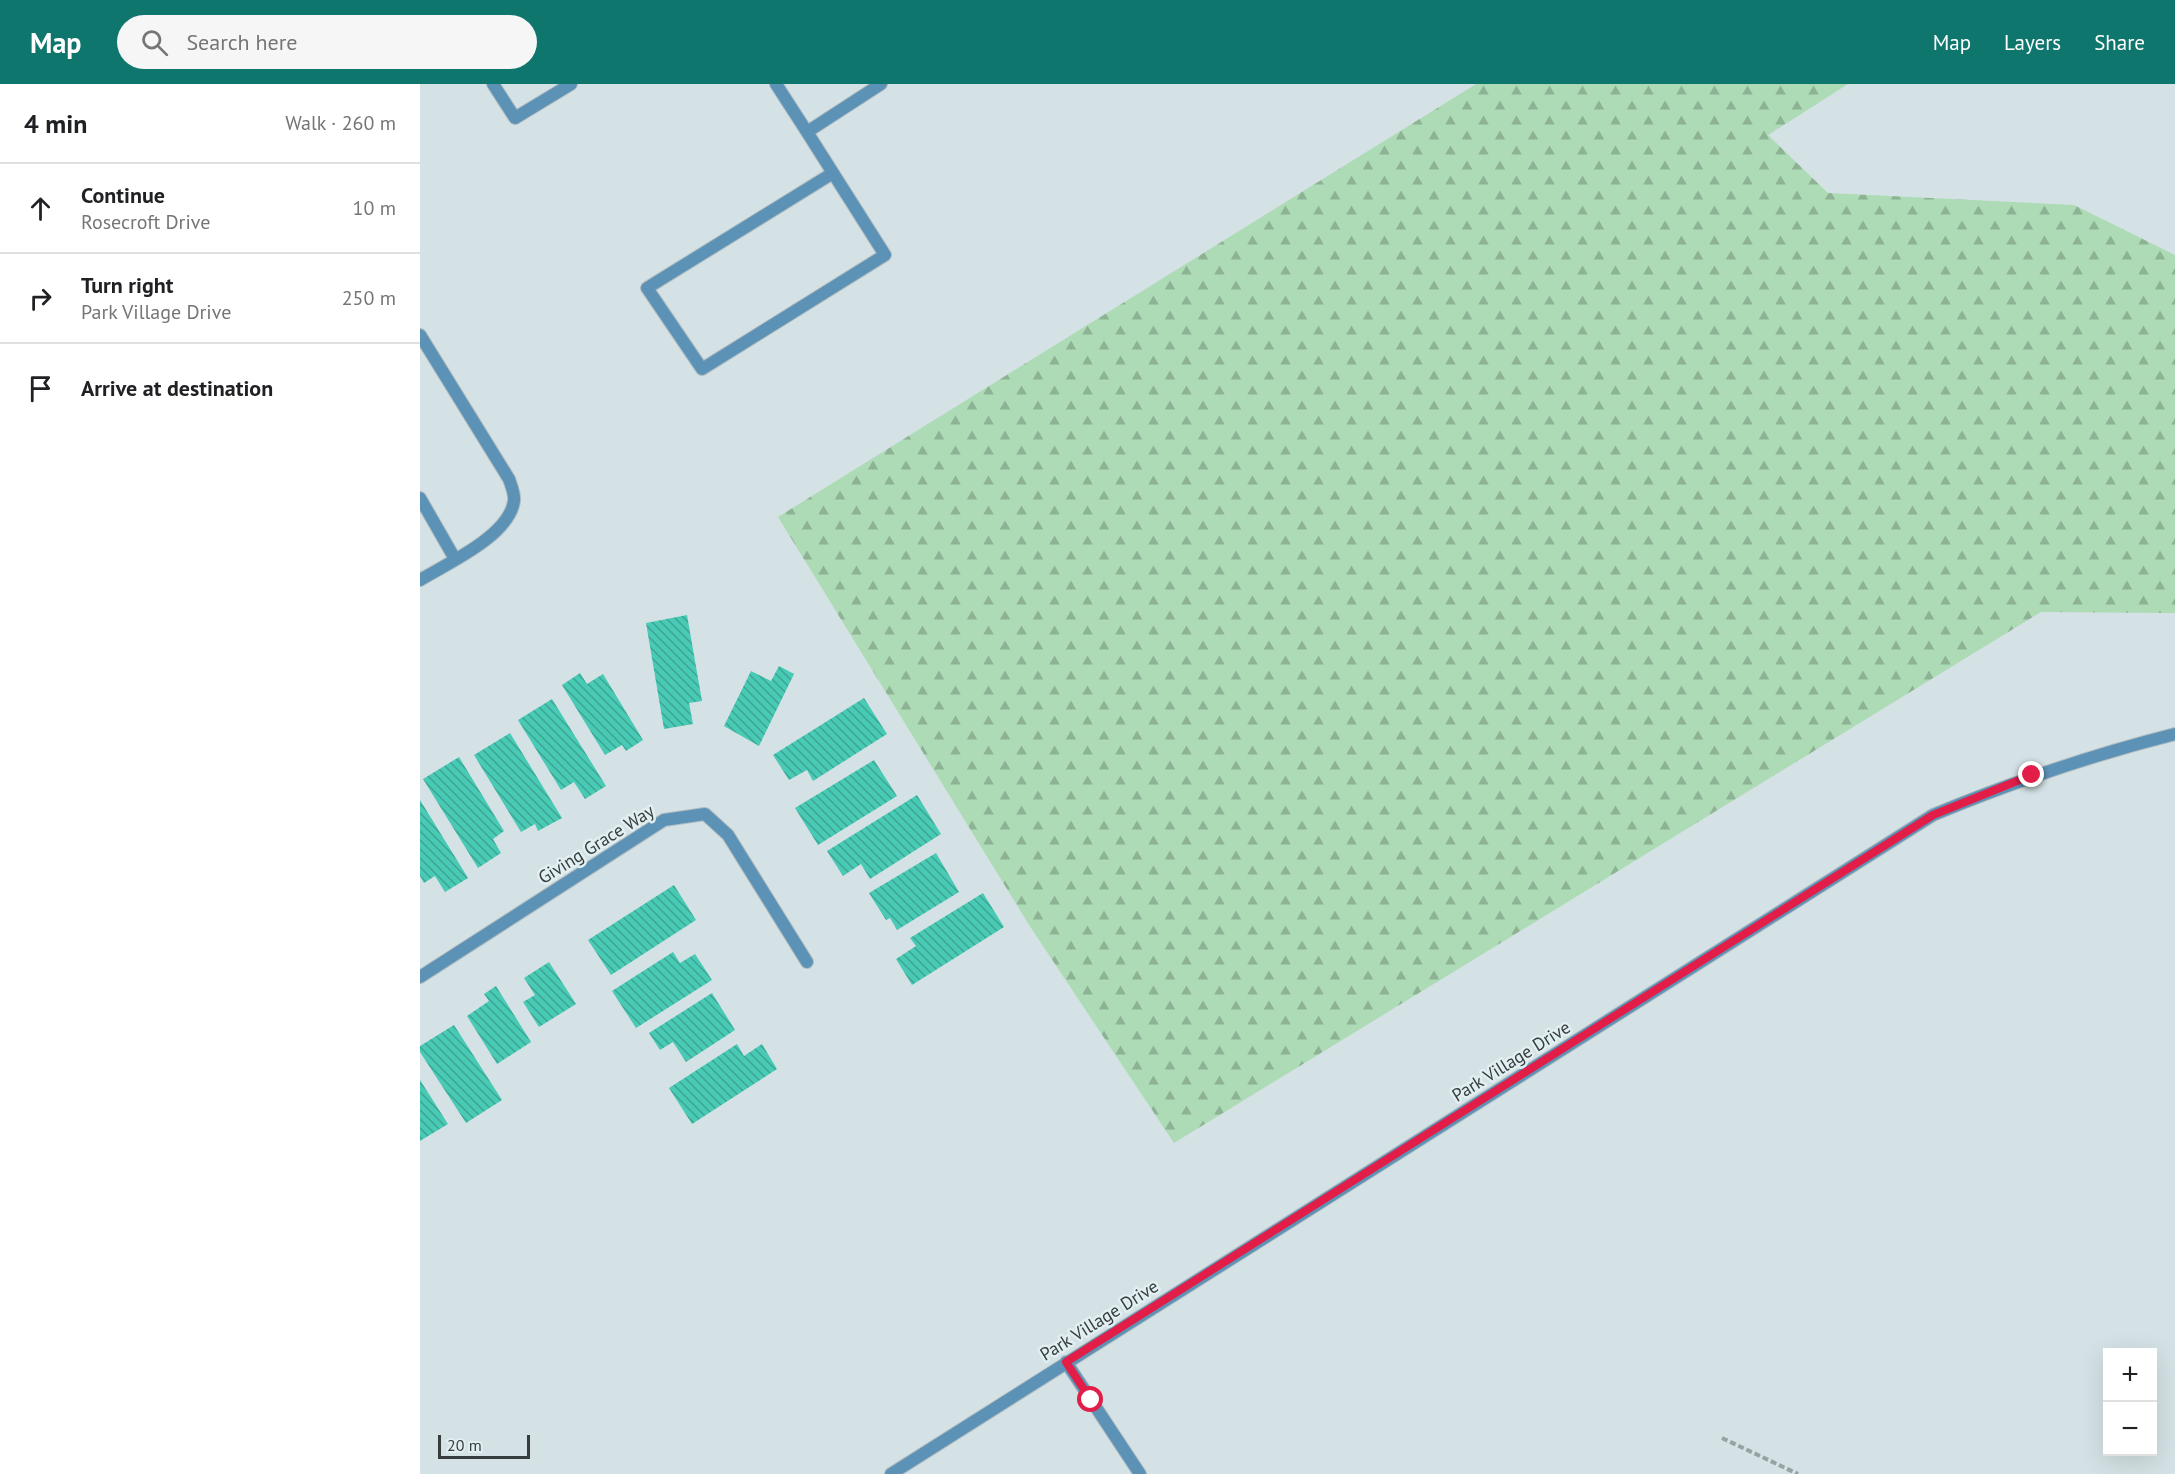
<!DOCTYPE html>
<html lang="en">
<head>
<meta charset="utf-8">
<style>
	:root { --surface:#fff; --page:#f6f6f6; --text:#202124; --muted:#757577; --line:#e0e0e0; --accent:#0f766e }
	body { margin:0; font-family:"PT Sans",sans-serif; background:var(--page); color:var(--text) }
	.controls { position:absolute; right:18px; bottom:18px; display:grid; overflow:hidden; border-radius:0px; box-shadow:0 6px 24px #0002 }
	.controls button { width:54px; height:54px; display:grid; place-items:center; padding:0; border:0; border-bottom:2px solid var(--line); background:var(--surface); color:var(--text); font:30px sans-serif }
	.scale { position:absolute; left:18px; bottom:15px; width:92px; box-sizing:border-box; padding-left:6px; border:3px solid #373c3d; border-top:0; font-size:16px; line-height:21px; white-space:nowrap; color:#373c3d; -webkit-text-stroke:4px #e1eff2; paint-order:stroke }
	.stop { position:absolute; width:18px; height:18px; margin:-14px; border:4px solid #e11d48; border-radius:50%; background:#fff }
	.stop.end { background:#e11d48; border-color:#fff; box-shadow:0 2px 6px #0008 }
	.list { margin:0; padding:0; list-style:none }
	h2 { display:flex; justify-content:space-between; align-items:center; height:78px; margin:0; padding:0 24px; font-size:26px }
	h2 small { font-size:20px; font-weight:400; color:var(--muted) }
	.list li { display:grid; grid-template-columns:39px 1fr auto; gap:18px; align-items:center; box-sizing:border-box; height:90px; padding:0 24px; border-top:2px solid var(--line) }
	.list b { display:block; font-size:22px; white-space:nowrap }
	.list p { margin:0; font-size:20px; white-space:nowrap; color:var(--muted) }
	.list em { font-size:20px; font-style:normal; color:var(--muted) }
	.icon { flex:none; width:33px; height:33px; fill:none; stroke:currentColor; stroke-width:2; stroke-linecap:round; stroke-linejoin:round }
	.map { position:relative; flex:none; width:1755px; height:1390px; overflow:hidden }
	header { display:flex; align-items:center; gap:36px; box-sizing:border-box; height:84px; padding:0 30px; background:var(--accent); color:#fff }
	header strong { font-size:28px }
	nav { display:flex; gap:33px; margin-inline-start:auto; font-size:21px }
	.search { width:420px; height:54px; background:var(--page); display:flex; align-items:center; gap:15px; box-sizing:border-box; padding:0 21px; border-radius:33px; color:var(--muted); font-size:22px }
	main { display:flex }
	aside { flex:1; background:var(--surface) }
	.map>svg:first-child { display:block }
	.forest { fill:url(#forest-firs) }
	.building { fill:url(#building-back-hatch) }
	.lines { fill:none; stroke-linecap:round; stroke-linejoin:round }
	.lane-casing { stroke:#b1bdc0; stroke-width:14 }
	.street-casing { stroke:#b1bdc0; stroke-width:14 }
	.path { stroke:#97a2a4; stroke-width:4; stroke-dasharray:6 3; stroke-linecap:butt }
	.lane { stroke:#5d92b7; stroke-width:12 }
	.street { stroke:#5d92b7; stroke-width:12 }
	.route { stroke:#e11d48; stroke-width:8 }
	.labels { text-anchor:middle; dominant-baseline:central; stroke-width:5; stroke-linejoin:round; paint-order:stroke }
	.street-label { font-size:18px; fill:#373c3d; stroke:#e1eff2 }
</style>
</head>
<body>
<header>
<strong>Map</strong>
<div class="search"><svg class="icon" aria-label="search" viewBox="0 0 24 24"><circle cx="10" cy="10" r="6"/><path d="M15 15l6 6"/></svg>Search here</div>
<nav><a>Map</a><a>Layers</a><a>Share</a></nav>
</header>
<main>
<aside>
<h2>4 min<small>Walk · 260 m</small></h2>
<ul class="list">
<li><svg class="icon" aria-label="ahead" viewBox="0 0 24 24"><path d="M12 20V5M6 11l6-6 6 6"/></svg><div><b>Continue</b><p>Rosecroft Drive</p></div><em>10 m</em></li>
<li><svg class="icon" aria-label="right" viewBox="0 0 24 24"><path d="M7 20v-9h11M14 6l5 5-5 5"/></svg><div><b>Turn right</b><p>Park Village Drive</p></div><em>250 m</em></li>
<li><svg class="icon" aria-label="arrive" viewBox="0 0 24 24"><path d="M6 21V4h12l-3 4 3 4H6"/></svg><div><b>Arrive at destination</b></div></li>
</ul>
</aside>
<div class="map">
<svg width="1755" height="1390" viewBox="0 0 1755 1390">
	<defs>
		<pattern id="forest-firs" width="22" height="20" patternUnits="userSpaceOnUse" patternTransform="scale(1.5)"><rect width="22" height="20" fill="#acdbb5"/><path d="M5 1l3.5 6h-7zM16 11l3.5 6h-7z" fill="#8db394"/></pattern>
		<pattern id="building-back-hatch" width="6" height="6" patternUnits="userSpaceOnUse" patternTransform="scale(1.5)"><rect width="6" height="6" fill="#48cab5"/><path d="M-1 5l2 2M0 0l6 6M5-1l2 2" fill="none" stroke="#3da594"/></pattern>
	</defs>
	<rect width="100%" height="100%" fill="#d4e2e5"/>
	<!-- forest -->
	<path class="forest" d="M1056 0H1428L1348 51 1408 109 1654 121 1755 171V529L1621 528 754 1059 611 844 358 433Z"/>
	<!-- building -->
	<path class="building" d="M267 531 282 617 269 619 273 640 244 645 226 539Z
		M359 582 374 590 339 662 304 642 331 587 351 597Z
		M160 589 167 600 183 590 223 656 206 667 202 661 185 671 142 601Z
		M444 614 467 650 393 697 387 686 369 696 353 671Z
		M132 615 186 702 165 715 154 698 141 706 98 636Z
		M90 649 142 734 118 747 115 740 101 748 54 671Z
		M39 673 84 747 73 755 81 769 58 784 3 695Z
		M454 676 477 712 398 761 375 724Z
		M497 711 521 750 450 795 441 780 423 792 407 767Z
		M0 716 48 794 25 808 15 792 4 799 0 792Z
		M516 769 539 808 477 846 470 834 466 836 449 809Z
		M254 801 276 836 191 891 168 856Z
		M563 809 584 843 492 901 476 875 496 862 490 854Z
		M253 868 260 879 275 870 292 896 216 944 192 907Z
		M129 878 156 920 119 943 103 918 115 911 104 894Z
		M76 902 111 958 77 980 47 932 69 917 64 910Z
		M292 909 315 946 266 978 253 958 240 966 229 949Z
		M34 941 82 1016 46 1039 0 968V962Z
		M317 960 324 972 342 960 357 985 272 1040 249 1004Z
		M0 996 28 1040 0 1057Z"/>
	<g class="lines">
		<!-- lane casing -->
		<g class="lane-casing">
			<path id="lane" d="M0 251 89 395C91 401 95 410 94 417 89 452 28 479 0 496
				M0 414 35 475"/>
		</g>
		<!-- street casing -->
		<g class="street-casing">
			<path id="street" d="M73 0 95 34 151 0
				M356 0 387 48
				M413 89 227 204 282 285 465 171 387 48 461 0
				M0 893 244 736 285 730 308 751 387 878
				M646 1278 720 1390
				M471 1390 1513 731C1593 698 1671 671 1755 650"/>
		</g>
		<!-- path -->
		<path class="path" d="M1302 1354 1378 1390"/>
		<!-- lane -->
		<use href="#lane" class="lane"/>
		<!-- street -->
		<use href="#street" class="street"/>
	</g>
	<g class="lines">
		<!-- route -->
		<path class="route" d="M671 1316 646 1278 1513 731 1612 691"/>
	</g>
	<g class="labels">
		<!-- street labels -->
		<g class="street-label">
			<text transform="translate(176 760) rotate(-32)">Giving Grace Way</text>
			<text transform="translate(1091 977) rotate(-32)">Park Village Drive</text>
			<text transform="translate(679 1236) rotate(-32)">Park Village Drive</text>
		</g>
	</g>
</svg>
<div class="controls">
<button>+</button>
<button>−</button>
</div>
<div class="scale">20 m</div>
<div class="stop" style="left:671px;top:1316px"></div>
<div class="stop end" style="left:1612px;top:691px"></div>
</div>
</main>
</body>
</html>
